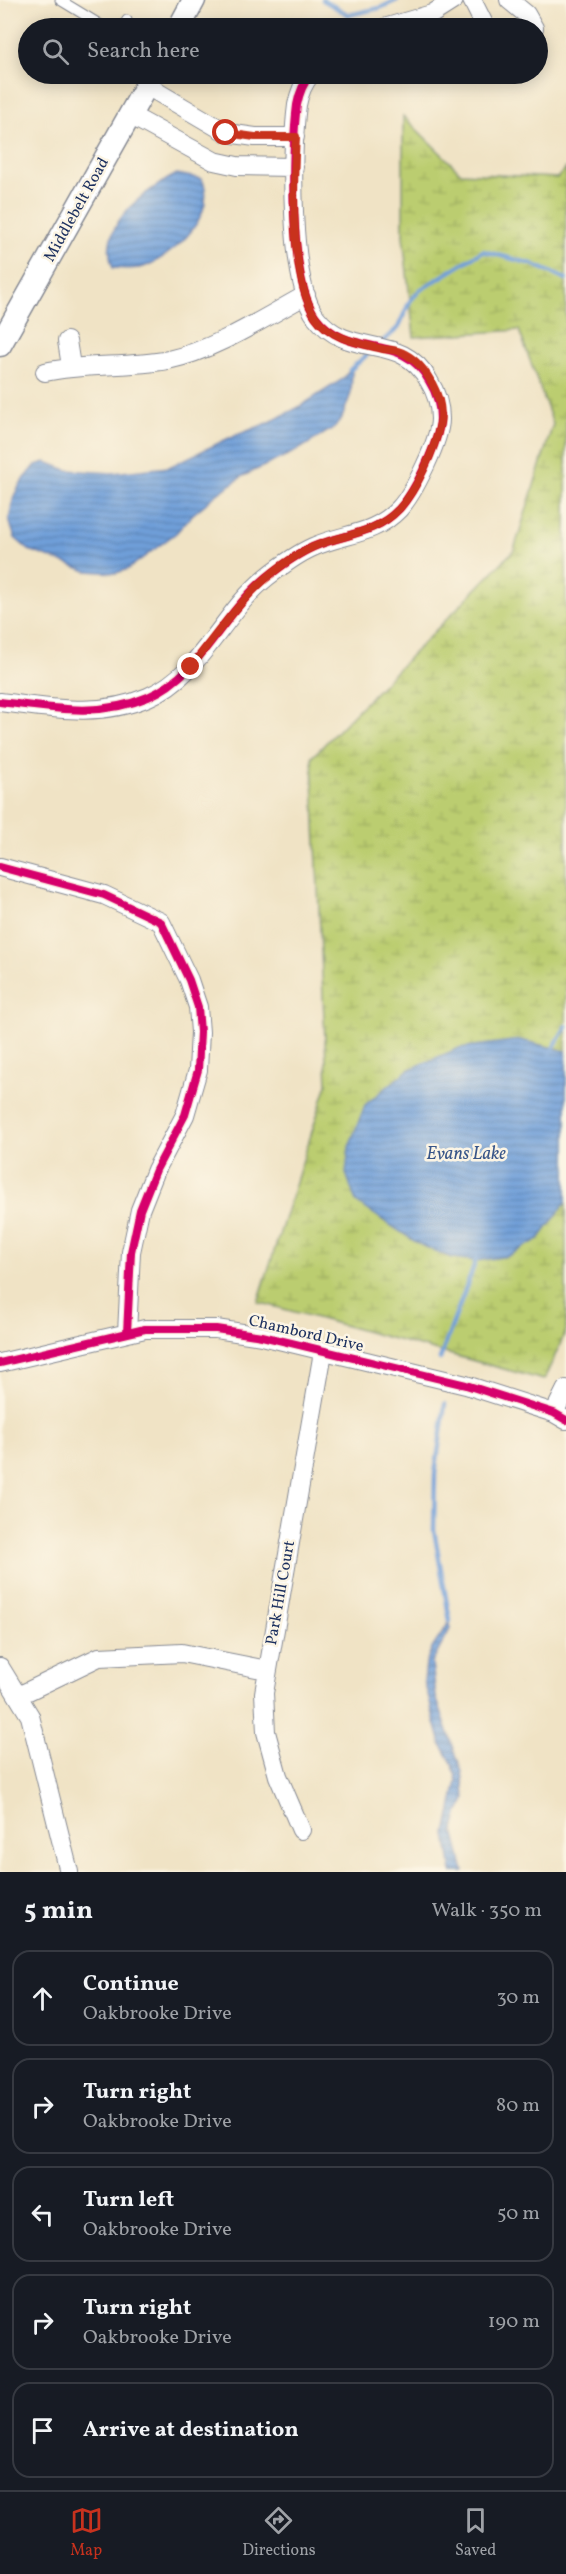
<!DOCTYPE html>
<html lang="en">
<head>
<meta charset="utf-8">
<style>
	:root { --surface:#171b24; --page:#20242c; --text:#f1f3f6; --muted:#9ea1a6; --line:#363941; --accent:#c8321e }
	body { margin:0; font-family:Vollkorn,serif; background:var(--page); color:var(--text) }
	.stop { position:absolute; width:18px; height:18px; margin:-14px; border:4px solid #c8321e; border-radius:50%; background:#fff }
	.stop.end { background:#c8321e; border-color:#fff; box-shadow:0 2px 6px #0008 }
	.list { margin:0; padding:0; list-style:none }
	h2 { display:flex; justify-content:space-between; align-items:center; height:78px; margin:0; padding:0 24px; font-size:26px }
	h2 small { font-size:20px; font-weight:400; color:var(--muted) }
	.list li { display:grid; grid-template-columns:39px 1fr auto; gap:18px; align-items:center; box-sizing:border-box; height:96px; margin:0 12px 12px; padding:0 12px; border:2px solid var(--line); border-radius:18px }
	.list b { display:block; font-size:22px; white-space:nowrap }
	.list p { margin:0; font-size:20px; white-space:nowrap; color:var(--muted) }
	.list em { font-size:20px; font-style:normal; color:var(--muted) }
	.icon { flex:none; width:33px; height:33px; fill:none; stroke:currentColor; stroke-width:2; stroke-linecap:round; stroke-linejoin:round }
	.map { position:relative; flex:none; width:566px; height:1872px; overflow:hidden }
	.search { position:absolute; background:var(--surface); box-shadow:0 3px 15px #0003; left:18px; right:18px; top:18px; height:66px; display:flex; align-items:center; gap:15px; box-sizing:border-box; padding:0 21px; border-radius:33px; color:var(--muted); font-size:22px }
	.sheet { height:618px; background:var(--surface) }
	nav { display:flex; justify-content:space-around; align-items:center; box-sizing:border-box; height:84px; border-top:2px solid var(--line); background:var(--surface); font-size:16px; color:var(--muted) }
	nav a { display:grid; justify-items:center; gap:3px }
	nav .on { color:var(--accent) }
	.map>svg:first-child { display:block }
	.wetland { fill:url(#wetland-marsh); stroke:#6b7e66; stroke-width:1.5 }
	.water { fill:url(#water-rules); stroke:#46679c; stroke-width:1.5 }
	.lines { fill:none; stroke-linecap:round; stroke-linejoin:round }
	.stream { stroke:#709fd9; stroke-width:4.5 }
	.service-casing { stroke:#868992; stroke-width:11 }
	.minor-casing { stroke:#868992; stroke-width:20 }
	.tertiary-casing { stroke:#868992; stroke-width:25 }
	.service { stroke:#fff; stroke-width:9 }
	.minor { stroke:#fff; stroke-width:18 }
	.tertiary { stroke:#fff; stroke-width:22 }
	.cycleway-casing { stroke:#fcf5e5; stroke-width:11 }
	.cycleway { stroke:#d6006c; stroke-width:8 }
	.route { stroke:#c8321e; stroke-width:8 }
	.labels { text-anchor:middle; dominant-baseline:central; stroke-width:5; stroke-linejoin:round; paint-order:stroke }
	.street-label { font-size:16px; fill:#1b2f5e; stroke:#fcf5e5 }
	.water-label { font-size:18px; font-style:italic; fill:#395689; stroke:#fcf5e5 }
</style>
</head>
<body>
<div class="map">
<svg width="566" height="1872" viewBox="0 0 566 1872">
	<defs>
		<pattern id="wetland-marsh" width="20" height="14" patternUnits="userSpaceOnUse" patternTransform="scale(1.5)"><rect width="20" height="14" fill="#bbcd6f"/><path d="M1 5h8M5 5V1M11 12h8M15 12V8" fill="none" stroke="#a0b063"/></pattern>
		<pattern id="water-rules" width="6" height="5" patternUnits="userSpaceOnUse" patternTransform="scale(1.5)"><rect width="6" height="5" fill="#709fd9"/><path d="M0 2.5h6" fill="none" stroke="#5b82b3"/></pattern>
	</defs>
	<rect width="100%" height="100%" fill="#fcf5e5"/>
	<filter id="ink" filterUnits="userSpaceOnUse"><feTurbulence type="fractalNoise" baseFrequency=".0167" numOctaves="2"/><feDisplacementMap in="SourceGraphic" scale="12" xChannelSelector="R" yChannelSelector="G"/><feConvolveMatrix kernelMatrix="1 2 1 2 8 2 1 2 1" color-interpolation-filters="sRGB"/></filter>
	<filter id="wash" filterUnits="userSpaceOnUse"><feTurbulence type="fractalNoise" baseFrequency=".008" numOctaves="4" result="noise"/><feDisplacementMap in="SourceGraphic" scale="24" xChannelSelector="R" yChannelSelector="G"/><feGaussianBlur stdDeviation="1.35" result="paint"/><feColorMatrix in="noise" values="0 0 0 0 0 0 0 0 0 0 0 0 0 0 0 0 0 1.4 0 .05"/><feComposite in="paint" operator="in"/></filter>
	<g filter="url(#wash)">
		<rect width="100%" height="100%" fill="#f0e3c5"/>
		<!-- wetland -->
		<path class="wetland" d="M403 116 461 173 557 178 566 168V1051L520 1040 381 1219 419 1244 452 1258 539 1239 566 1202V1331L544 1380 258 1302 327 1084 312 757 514 550 553 424 519 330 414 337 403 236Z"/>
		<!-- water -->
		<path class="water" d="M177 174 202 179C218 214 176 254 146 266 137 270 124 269 113 268 96 224 145 191 177 174Z
			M350 370 352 372 351 393 342 418 335 427 298 450 243 476 216 495 192 515 176 533 128 569 116 573 87 571 29 550 15 538 9 520 14 496 21 483 36 465 46 462 67 470 112 473 169 467 229 438 268 423 299 407 343 379Z
			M520 1040 566 1051V1202L539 1239 508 1256 476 1261 452 1258 419 1244 356 1202 346 1173 349 1147 365 1105 408 1070 459 1048Z
			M450 1621V1629L432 1663 436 1697 462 1772 464 1786 465 1800 458 1814 454 1830 464 1872H452L446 1834 457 1781 453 1765 441 1744 424 1681 426 1663 431 1650Z"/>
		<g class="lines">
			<!-- stream -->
			<path class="stream" d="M323 0 349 15 380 8 397 0
				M381 343 398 328 410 301 420 290 483 251 532 264 566 279
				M350 370 372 350
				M550 1054 566 1026
				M440 1359 477 1257
				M445 1404 435 1474 434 1530 450 1621"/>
		</g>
	</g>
	<g filter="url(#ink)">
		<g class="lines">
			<!-- service casing -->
			<g class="service-casing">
				<path id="service" d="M60 0 106 28
					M122 28 127 20"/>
			</g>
			<!-- minor casing -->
			<g class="minor-casing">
				<path id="minor" d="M472 0 486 28
					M509 0 526 14 534 28
					M384 28 432 14 454 0
					M147 86 227 133 255 137H295
					M130 115 214 161 237 166 294 167
					M67 341 71 366
					M45 372C85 363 127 368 168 360 215 350 264 318 306 295
					M0 702C51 708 99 718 148 697 202 674 223 612 267 577 281 566 297 554 313 547 344 533 373 536 399 509 414 493 440 440 440 419 440 405 436 392 429 381 401 330 350 361 316 317 289 282 291 150 297 105 299 94 304 82 311 74
					M0 867 104 895 161 922 189 980 198 1007 200 1032 198 1070 185 1115 156 1170 140 1210 131 1252 127 1333
					M0 1363 145 1329H216L262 1336 466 1385 554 1413 566 1420
					M554 1413 566 1389
					M0 1667 30 1716 69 1872
					M18 1696 99 1657 182 1653 267 1670
					M301 1830 278 1776 266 1732 264 1693 323 1352"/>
			</g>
			<!-- tertiary casing -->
			<g class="tertiary-casing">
				<path id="tertiary" d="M179 28 194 0
					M0 345 153 74"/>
			</g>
			<!-- service -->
			<use href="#service" class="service"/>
			<!-- minor -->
			<use href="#minor" class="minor"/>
			<!-- tertiary -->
			<use href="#tertiary" class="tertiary"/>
			<!-- cycleway casing -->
			<g class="cycleway-casing">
				<path id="cycleway" d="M0 702C51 708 99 718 148 697 202 674 223 612 267 577 281 566 297 554 313 547 344 533 373 536 399 509 414 493 440 440 440 419 440 405 436 392 429 381 401 330 350 361 316 317 289 282 291 150 297 105 299 94 304 82 311 74
					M0 867 104 895 161 922 189 980 198 1007 200 1032 198 1070 185 1115 156 1170 140 1210 131 1252 127 1333
					M0 1363 145 1329H216L262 1336 466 1385 554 1413 566 1420"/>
			</g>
			<!-- cycleway -->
			<use href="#cycleway" class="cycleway"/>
		</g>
	</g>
	<g class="lines" filter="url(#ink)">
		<!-- route -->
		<path class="route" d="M191 667C226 621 259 572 313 547 344 533 373 536 399 509 417 489 435 450 440 423 445 399 426 365 405 354 399 350 390 350 383 349 358 343 330 339 315 316 290 278 293 182 296 137H255L226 133"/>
	</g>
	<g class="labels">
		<!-- street labels -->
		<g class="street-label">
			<text transform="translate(77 210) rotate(-61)">Middlebelt Road</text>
			<text transform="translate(306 1334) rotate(13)">Chambord Drive</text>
			<text transform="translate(281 1593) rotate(-80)">Park Hill Court</text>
		</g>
		<!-- water labels -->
		<g class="water-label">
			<text x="466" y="1154">Evans Lake</text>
		</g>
	</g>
</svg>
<div class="stop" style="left:226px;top:133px"></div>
<div class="stop end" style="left:191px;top:667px"></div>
<div class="search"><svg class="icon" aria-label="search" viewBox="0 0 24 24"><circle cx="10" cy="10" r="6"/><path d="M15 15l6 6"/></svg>Search here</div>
</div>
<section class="sheet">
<h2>5 min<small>Walk · 350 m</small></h2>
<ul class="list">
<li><svg class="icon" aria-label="ahead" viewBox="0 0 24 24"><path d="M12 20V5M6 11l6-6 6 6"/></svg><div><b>Continue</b><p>Oakbrooke Drive</p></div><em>30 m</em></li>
<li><svg class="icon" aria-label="right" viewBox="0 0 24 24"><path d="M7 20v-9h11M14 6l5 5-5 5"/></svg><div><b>Turn right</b><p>Oakbrooke Drive</p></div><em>80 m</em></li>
<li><svg class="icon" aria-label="left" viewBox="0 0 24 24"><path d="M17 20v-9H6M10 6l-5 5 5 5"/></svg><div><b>Turn left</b><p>Oakbrooke Drive</p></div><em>50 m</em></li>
<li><svg class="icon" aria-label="right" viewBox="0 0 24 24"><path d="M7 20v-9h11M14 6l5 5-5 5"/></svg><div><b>Turn right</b><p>Oakbrooke Drive</p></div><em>190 m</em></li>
<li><svg class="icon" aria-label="arrive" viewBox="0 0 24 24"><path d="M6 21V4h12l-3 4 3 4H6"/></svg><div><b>Arrive at destination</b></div></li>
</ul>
</section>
<nav>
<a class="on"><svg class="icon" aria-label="map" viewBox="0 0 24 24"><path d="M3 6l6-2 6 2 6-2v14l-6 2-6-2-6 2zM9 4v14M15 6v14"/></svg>Map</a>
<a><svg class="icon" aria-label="directions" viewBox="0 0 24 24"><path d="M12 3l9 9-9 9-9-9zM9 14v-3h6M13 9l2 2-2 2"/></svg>Directions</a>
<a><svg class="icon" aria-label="saved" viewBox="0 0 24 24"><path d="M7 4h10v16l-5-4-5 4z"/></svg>Saved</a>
</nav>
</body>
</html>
